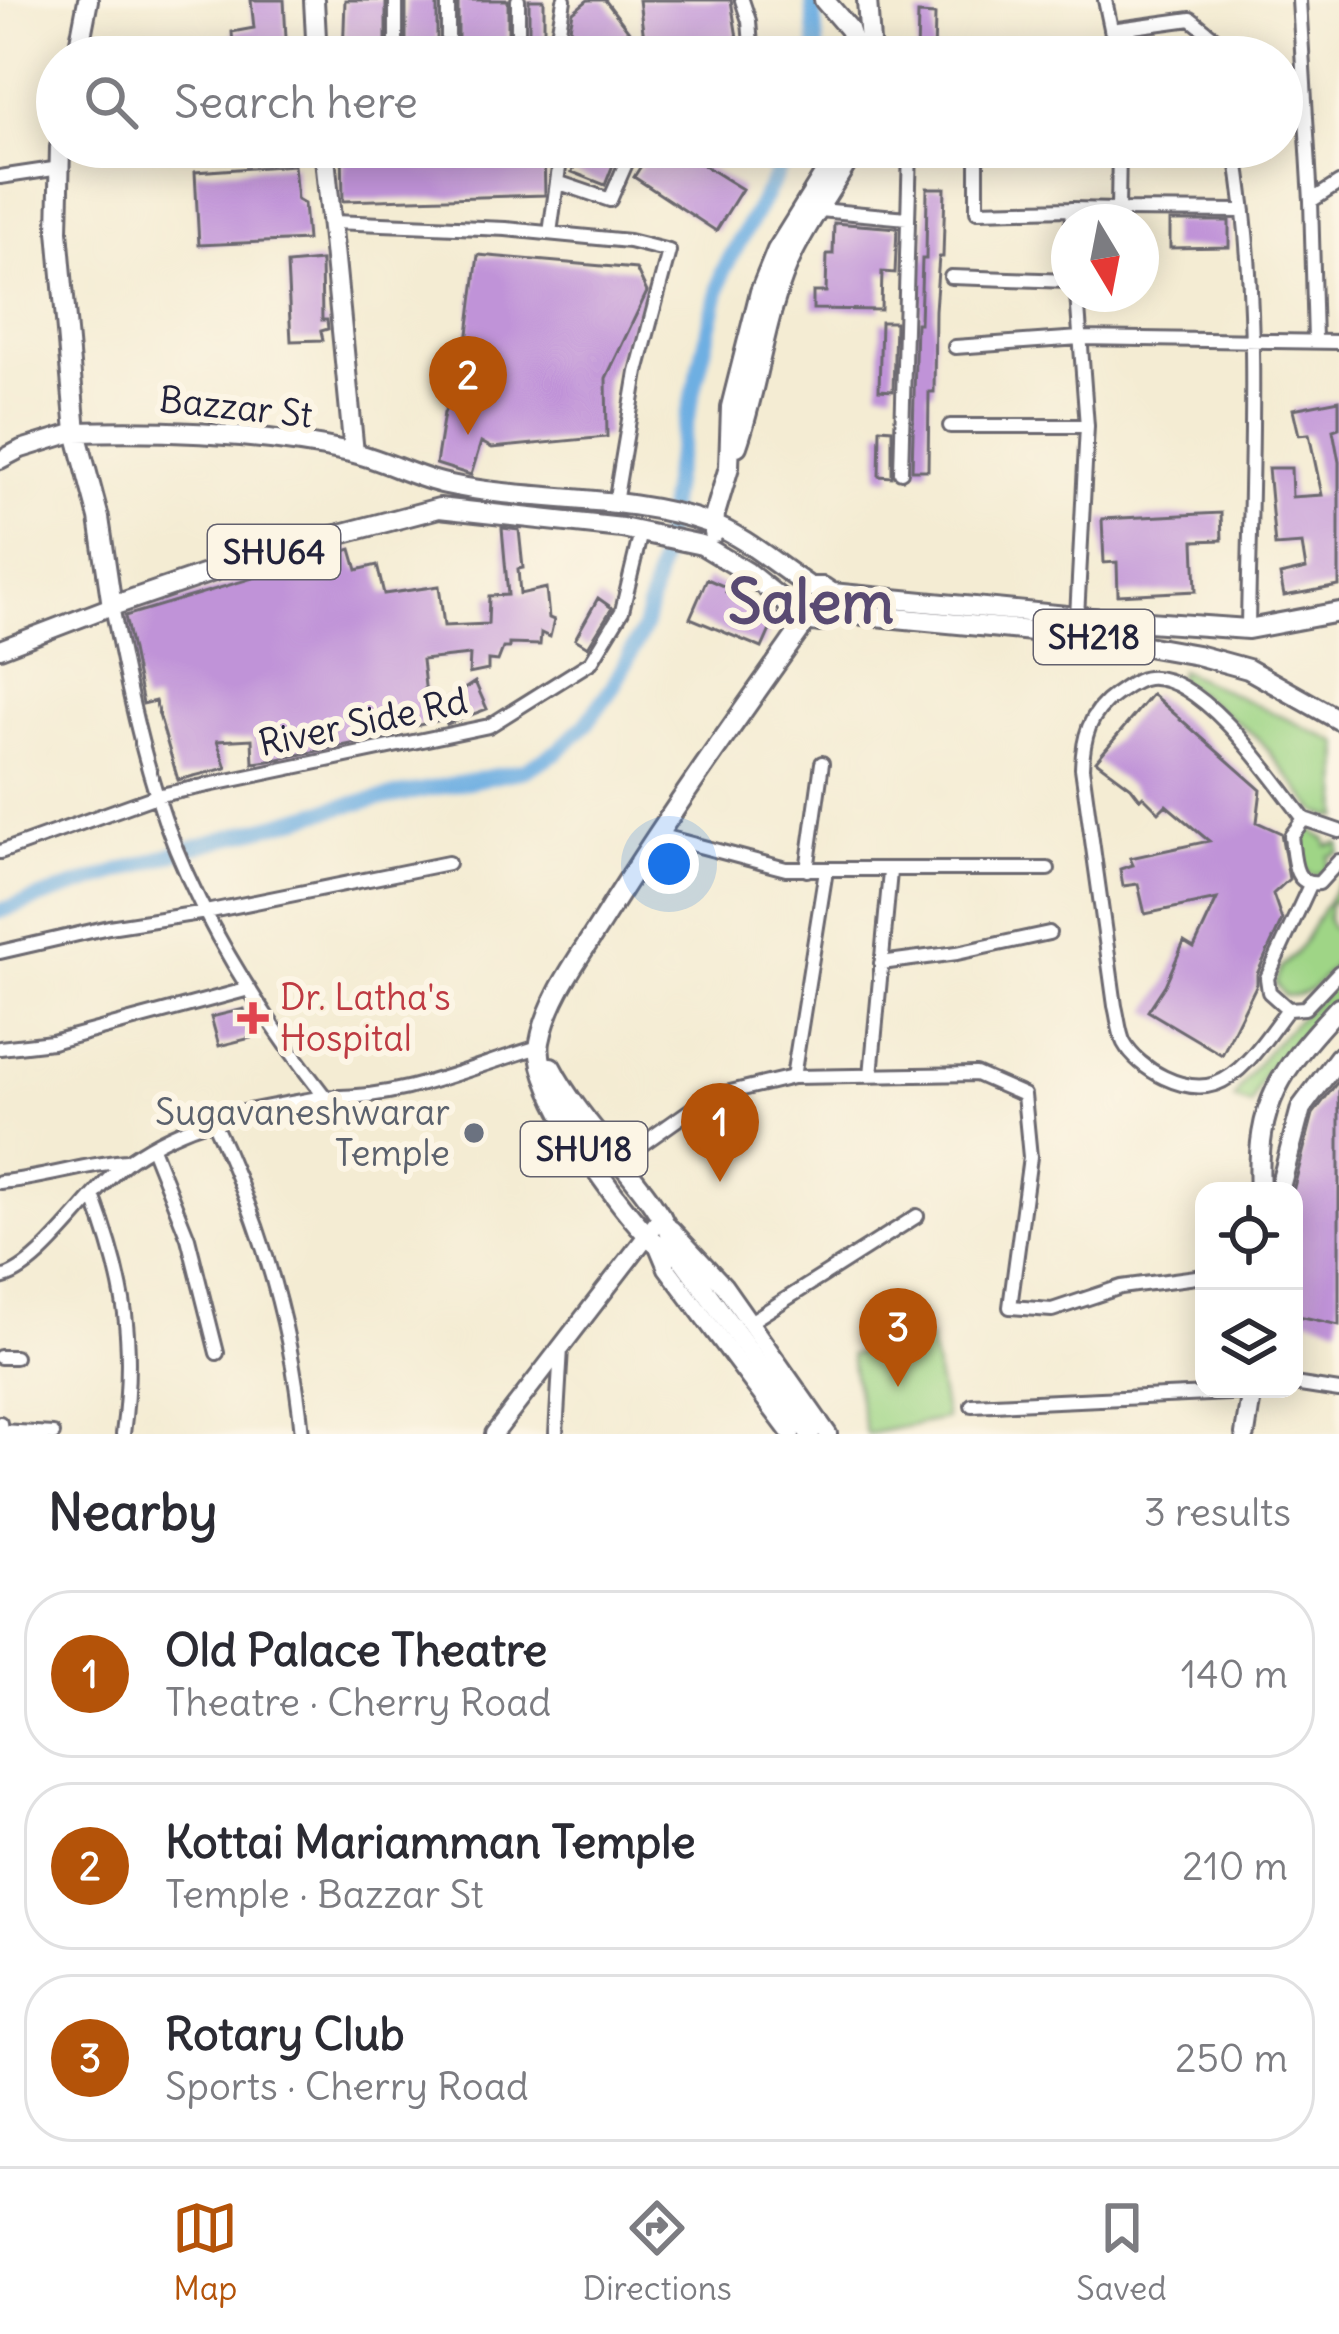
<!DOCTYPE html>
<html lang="en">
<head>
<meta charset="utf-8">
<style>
	:root { --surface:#fff; --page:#f2f2f3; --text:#2b2b33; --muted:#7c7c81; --line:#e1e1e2; --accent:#b45309 }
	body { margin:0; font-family:Delius,sans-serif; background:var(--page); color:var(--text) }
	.controls { position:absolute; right:36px; bottom:36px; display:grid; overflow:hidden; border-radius:24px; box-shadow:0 6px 30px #0003 }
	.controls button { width:108px; height:108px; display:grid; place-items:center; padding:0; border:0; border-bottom:3px solid var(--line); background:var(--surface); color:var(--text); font:60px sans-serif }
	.compass { position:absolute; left:1051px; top:204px; width:108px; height:108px; border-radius:50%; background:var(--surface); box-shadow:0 6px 30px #0003; rotate:170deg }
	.you { position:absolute; left:669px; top:864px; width:42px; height:42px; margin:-30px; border:9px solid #fff; border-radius:50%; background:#1a73e8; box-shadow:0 0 0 18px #1a73e833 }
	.badge { display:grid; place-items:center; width:78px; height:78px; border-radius:50%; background:var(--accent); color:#fff; font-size:39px; font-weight:700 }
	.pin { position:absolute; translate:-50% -99px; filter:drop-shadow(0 3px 6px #0008) }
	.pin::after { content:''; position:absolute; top:63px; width:42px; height:36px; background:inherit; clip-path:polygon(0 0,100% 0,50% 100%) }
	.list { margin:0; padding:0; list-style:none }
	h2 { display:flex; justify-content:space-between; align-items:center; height:156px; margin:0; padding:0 48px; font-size:51px }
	h2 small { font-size:39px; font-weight:400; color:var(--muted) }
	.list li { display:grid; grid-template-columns:78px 1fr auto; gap:36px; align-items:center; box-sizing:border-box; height:168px; margin:0 24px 24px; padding:0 24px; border:3px solid var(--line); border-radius:48px }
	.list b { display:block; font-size:45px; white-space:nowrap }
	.list p { margin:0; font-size:39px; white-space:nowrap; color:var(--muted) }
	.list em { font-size:39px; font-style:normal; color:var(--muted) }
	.icon { flex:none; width:66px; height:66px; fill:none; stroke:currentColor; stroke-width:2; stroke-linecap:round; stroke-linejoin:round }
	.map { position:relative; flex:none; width:1339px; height:1434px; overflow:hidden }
	.search { position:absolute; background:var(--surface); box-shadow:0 6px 30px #0003; left:36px; right:36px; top:36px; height:132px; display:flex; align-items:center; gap:30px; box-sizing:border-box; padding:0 42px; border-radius:66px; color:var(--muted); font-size:45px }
	.sheet { height:732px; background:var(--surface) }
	nav { display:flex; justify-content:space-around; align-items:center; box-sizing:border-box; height:168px; border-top:3px solid var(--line); background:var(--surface); font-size:33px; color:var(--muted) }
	nav a { display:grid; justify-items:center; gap:6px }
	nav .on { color:var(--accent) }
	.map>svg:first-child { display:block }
	.green { fill:#9fd586; stroke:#607c60; stroke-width:3 }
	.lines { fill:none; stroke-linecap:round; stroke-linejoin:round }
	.canal { stroke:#6eafe2; stroke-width:16 }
	.building { fill:#c093d8 }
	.street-casing { stroke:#6c6970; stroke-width:18 }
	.secondary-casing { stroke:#6c6970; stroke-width:22 }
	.primary-casing { stroke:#6c6970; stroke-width:24 }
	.street { stroke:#fff; stroke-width:12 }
	.secondary { stroke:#fff; stroke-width:16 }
	.primary { stroke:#fff; stroke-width:18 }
	.health-dot { fill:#e0444e; stroke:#fcf5e5; stroke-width:4.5 }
	.worship-dot { fill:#6b7280; stroke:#fcf5e5; stroke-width:4.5 }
	.labels { text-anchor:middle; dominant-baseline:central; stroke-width:12; stroke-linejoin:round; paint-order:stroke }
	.shield { fill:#fcf5e5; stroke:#63616e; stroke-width:3 }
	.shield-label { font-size:33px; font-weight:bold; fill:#22223b }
	.street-label { font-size:36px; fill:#22223b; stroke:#fcf5e5 }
	.health-label { font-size:36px; fill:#be3a42; stroke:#fcf5e5; text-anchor:start }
	.worship-label { font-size:36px; fill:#5b616d; stroke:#fcf5e5; text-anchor:end }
	.town-label { font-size:60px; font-weight:bold; fill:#594a72; stroke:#fcf5e5 }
</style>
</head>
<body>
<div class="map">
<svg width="1339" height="1434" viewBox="0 0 1339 1434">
	<rect width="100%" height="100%" fill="#fcf5e5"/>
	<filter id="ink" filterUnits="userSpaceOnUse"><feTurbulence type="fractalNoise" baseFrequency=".00833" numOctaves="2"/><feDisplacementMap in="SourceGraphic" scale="24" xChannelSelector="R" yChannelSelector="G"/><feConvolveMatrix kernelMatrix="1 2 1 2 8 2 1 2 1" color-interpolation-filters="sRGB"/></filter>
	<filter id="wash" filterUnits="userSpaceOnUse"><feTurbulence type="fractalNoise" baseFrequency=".004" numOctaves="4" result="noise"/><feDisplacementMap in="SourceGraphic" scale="48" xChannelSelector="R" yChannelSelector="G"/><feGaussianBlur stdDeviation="2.7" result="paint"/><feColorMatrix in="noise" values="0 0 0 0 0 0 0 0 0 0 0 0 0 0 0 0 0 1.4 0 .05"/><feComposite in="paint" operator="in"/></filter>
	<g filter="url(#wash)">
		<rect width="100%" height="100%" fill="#f4ecd3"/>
		<!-- green -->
		<path class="green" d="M1180 670 1339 743V818L1318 813 1257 737 1178 679Z
			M1311 830 1326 840 1327 846 1339 843V853L1329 856 1327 870 1314 876 1303 869 1299 834Z
			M1339 882V899L1329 904 1328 920 1332 928 1339 932V959C1323 977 1310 1000 1284 995L1275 983 1280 969 1297 952Z
			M1339 981V996L1265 1072 1251 1105 1234 1099C1260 1052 1300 1017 1339 981Z
			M930 1339 946 1419 866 1434 850 1355Z"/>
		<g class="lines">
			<!-- canal -->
			<path class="canal" d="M813 0 817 57
				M0 911 197 846 343 806 525 770 558 751 586 724 612 688 644 628 662 555 673 476 723 271 792 147"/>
		</g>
		<g id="blocks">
			<!-- building -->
			<path class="building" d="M251 0H284L287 57H234L232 32 254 28Z
				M345 0H386V57H343Z
				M406 0H437V57H406Z
				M458 0H508V57H458Z
				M529 0H544V57H529Z
				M588 0H605L646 54 639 0H731L740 57H586L570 28 573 12Z
				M918 14 935 15 934 57H917Z
				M342 147H544L545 195 343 201Z
				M582 147H620L605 185 572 172Z
				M653 147H674L742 189 716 231 634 177Z
				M294 165 297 200 304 204 307 240 199 245 195 172Z
				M927 188H945L943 257H939L935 310 934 392H929L928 470H912L916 323H920L922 259H926Z
				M1170 221H1229V247L1170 248Z
				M834 223 897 228 895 273 882 272 881 310 813 309V292H826L827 254H833Z
				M478 255 636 269 647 292 606 378 607 437 492 448 481 442 471 475 436 464 444 413 463 373Z
				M321 261 322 320H327L328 329 321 331 323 340 291 341 287 264Z
				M881 322H895L893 391 879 390Z
				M1339 400V428L1333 430 1339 462V586L1284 596 1280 575 1306 569 1302 544 1275 546 1268 468H1291L1292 497 1322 495 1309 434 1299 435 1293 409Z
				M880 428 892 429V477L879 476Z
				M1221 513 1222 540 1194 541 1196 591 1118 595 1117 562 1104 563 1102 519Z
				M502 528 519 530 523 568 518 569 520 594 546 588 549 618 554 620 550 637 541 633 540 645 509 644V648H503L498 661 488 660V670L469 674 470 655 422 660 427 704 455 695 475 682 487 709 447 724 445 719 415 726 354 732 356 743 269 761 253 763 252 739 217 741 226 768 178 780 155 701 143 704 125 616 351 549 357 570 377 565 384 594 439 586 444 626 488 624 489 596 508 595Z
				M707 579 728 588 726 592 777 614 762 648 690 618Z
				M598 598 612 608 588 647 575 639Z
				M1152 694 1261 790 1257 822 1281 833 1289 879 1273 894 1282 920 1257 974V984L1222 1055 1148 1011 1165 985 1184 942 1194 948 1217 899 1145 914 1138 884 1123 886 1120 869 1133 865 1130 858 1209 841 1166 805 1159 812 1143 796 1140 799 1131 787 1096 761Z
				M244 1009 251 1038 219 1046 211 1017Z
				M1339 1080V1325L1294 1315 1293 1191 1313 1114Z"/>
		</g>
	</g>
	<g filter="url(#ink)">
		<use href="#blocks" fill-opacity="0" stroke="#6c6970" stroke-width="3"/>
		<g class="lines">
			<!-- street casing -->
			<g class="street-casing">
				<path id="street" d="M564 0 559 29 568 57
					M742 0 749 21 752 57
					M1105 0 1117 57
					M1299 0 1311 201
					M1111 30 1191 19 1217 40 1220 57
					M396 57V0
					M448 57V0
					M518 57V0
					M562 147 557 182 610 200 633 147
					M977 147V211L1071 209
					M1235 147C1262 305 1250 469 1248 629
					M0 177 60 168
					M820 210 907 218
					M1118 210 1244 211
					M333 222 506 229 629 241 669 251 637 372 615 503
					M1072 222 1071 209 1118 210 1119 147
					M550 233 557 182
					M951 277 1069 281
					M1077 294 1087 426 1077 617
					M1315 340 1311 201 1339 183
					M955 347 1080 338 1339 342
					M950 426H1087
					M901 472 910 149 902 147
					M112 606C124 668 137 733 156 793 190 904 255 1007 325 1097 401 1100 467 1068 539 1047
					M1339 831 1304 819 1291 836C1294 856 1292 887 1319 883L1339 861
					M658 835 786 869H1048
					M0 852 156 796 489 726 591 662 622 611 641 532
					M807 870 822 763
					M1310 885 1267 978 1269 992 1288 1009 1305 1008 1339 972
					M0 952 109 927 206 912 448 863
					M881 963 957 953 1049 933
					M1288 1009C1269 1033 1245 1074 1215 1084 1185 1094 1139 1070 1124 1043 1119 1033 1118 1017 1115 1006L1082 768C1083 738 1089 713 1115 695 1124 689 1136 679 1148 678 1202 673 1275 781 1304 819
					M0 1048 52 1042 249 989
					M871 1075 890 872
					M793 1077 976 1074 1024 1095 1030 1157 1010 1307 1052 1310 1121 1287 1204 1276
					M211 1117C259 1218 292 1323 302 1434
					M152 1148 188 1238 217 1353
					M600 1174 709 1097 793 1077 826 870
					M0 1182C43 1179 83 1164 126 1161
					M94 1198C126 1284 135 1343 123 1434
					M0 1278C40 1272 96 1183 131 1159 193 1116 253 1110 325 1097
					M750 1322 917 1216
					M0 1357H15
					M1294 1384 1339 1391
					M972 1405 1252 1392
					M0 1423 1 1431 53 1434
					M556 1434 561 1348"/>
			</g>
			<!-- secondary casing -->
			<g class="secondary-casing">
				<path id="secondary" d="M0 460 21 449 76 432
					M0 649 112 606
					M671 1229 724 1286 828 1434
					M657 1244 667 1268 791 1434
					M494 1434 662 1216"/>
			</g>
			<!-- primary casing -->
			<g class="primary-casing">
				<path id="primary" d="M314 0 317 57
					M824 0 849 29 858 57
					M867 0 871 57
					M77 57 88 0
					M60 147 58 231 76 432 99 518 112 606 261 555 439 508 622 528 702 545 747 572 807 620 819 622 833 612
					M324 147 354 453
					M76 432C168 429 259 433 350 452 383 459 413 477 446 484 532 503 625 493 709 523 744 536 779 567 810 587H823L832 593 1077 617 1248 629 1339 612
					M737 446C759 383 764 311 794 251 812 215 837 182 856 147
					M714 533 715 514 729 467 731 407 760 292 777 250 841 147
					M833 612 1095 637 1197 655 1248 669 1339 720
					M551 1067C585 1133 658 1190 680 1256L810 1434
					M1260 1191C1255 1102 1282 1069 1339 1007
					M1279 1191 1301 1108 1339 1057
					M680 1256C673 1252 663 1249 656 1243 622 1214 532 1087 540 1042 548 998 579 958 602 921 666 818 737 719 807 620
					M1245 1434 1252 1389"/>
			</g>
			<!-- street -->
			<use href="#street" class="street"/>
			<!-- secondary -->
			<use href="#secondary" class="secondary"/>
			<!-- primary -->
			<use href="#primary" class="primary"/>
		</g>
	</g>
	<!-- markers -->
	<path class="health-dot" d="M247 1000h12v12h12v12h-12v12h-12v-12h-12v-12h12z"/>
	<circle class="worship-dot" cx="474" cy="1133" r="12"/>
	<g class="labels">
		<!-- shield labels -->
		<g class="shield">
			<rect x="208" y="525" width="132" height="54" rx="9"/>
			<rect x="1034" y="610" width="120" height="54" rx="9"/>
			<rect x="521" y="1122" width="126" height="54" rx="9"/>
		</g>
		<g class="shield-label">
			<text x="274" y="552">SHU64</text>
			<text x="1094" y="637">SH218</text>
			<text x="584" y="1149">SHU18</text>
		</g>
		<!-- street labels -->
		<g class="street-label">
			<text transform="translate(236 407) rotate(6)">Bazzar St</text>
			<text transform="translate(363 722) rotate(-12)">River Side Rd</text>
		</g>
		<!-- health labels -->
		<g class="health-label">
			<text x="280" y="997">Dr. Latha's<tspan x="280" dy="41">Hospital</tspan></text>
		</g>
		<!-- worship labels -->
		<g class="worship-label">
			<text x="450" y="1112">Sugavaneshwarar<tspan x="450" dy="41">Temple</tspan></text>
		</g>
		<!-- town labels -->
		<g class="town-label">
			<text x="811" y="601">Salem</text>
		</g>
	</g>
</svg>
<div class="controls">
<button><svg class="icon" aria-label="locate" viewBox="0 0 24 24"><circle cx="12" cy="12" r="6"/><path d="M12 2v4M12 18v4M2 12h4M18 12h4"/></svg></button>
<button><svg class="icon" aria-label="layers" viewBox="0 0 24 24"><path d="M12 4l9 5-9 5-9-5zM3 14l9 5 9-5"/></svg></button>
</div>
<svg class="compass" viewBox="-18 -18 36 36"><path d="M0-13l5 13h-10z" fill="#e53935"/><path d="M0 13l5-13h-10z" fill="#7c7c81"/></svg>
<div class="you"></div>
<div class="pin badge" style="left:720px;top:1182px">1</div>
<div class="pin badge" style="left:468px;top:435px">2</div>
<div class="pin badge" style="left:898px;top:1387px">3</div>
<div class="search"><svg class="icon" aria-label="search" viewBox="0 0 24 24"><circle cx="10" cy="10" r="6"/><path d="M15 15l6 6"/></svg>Search here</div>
</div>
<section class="sheet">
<h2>Nearby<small>3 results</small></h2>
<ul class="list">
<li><span class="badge">1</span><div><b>Old Palace Theatre</b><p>Theatre · Cherry Road</p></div><em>140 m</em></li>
<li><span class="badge">2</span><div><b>Kottai Mariamman Temple</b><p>Temple · Bazzar St</p></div><em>210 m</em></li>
<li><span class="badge">3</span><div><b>Rotary Club</b><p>Sports · Cherry Road</p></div><em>250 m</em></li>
</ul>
</section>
<nav>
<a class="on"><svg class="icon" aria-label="map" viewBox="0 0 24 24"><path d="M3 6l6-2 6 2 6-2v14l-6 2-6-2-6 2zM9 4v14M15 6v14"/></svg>Map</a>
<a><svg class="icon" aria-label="directions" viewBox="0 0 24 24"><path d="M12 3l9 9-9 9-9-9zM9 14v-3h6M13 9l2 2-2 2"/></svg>Directions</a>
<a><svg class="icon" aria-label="saved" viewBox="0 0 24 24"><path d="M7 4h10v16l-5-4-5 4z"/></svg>Saved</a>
</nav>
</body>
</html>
